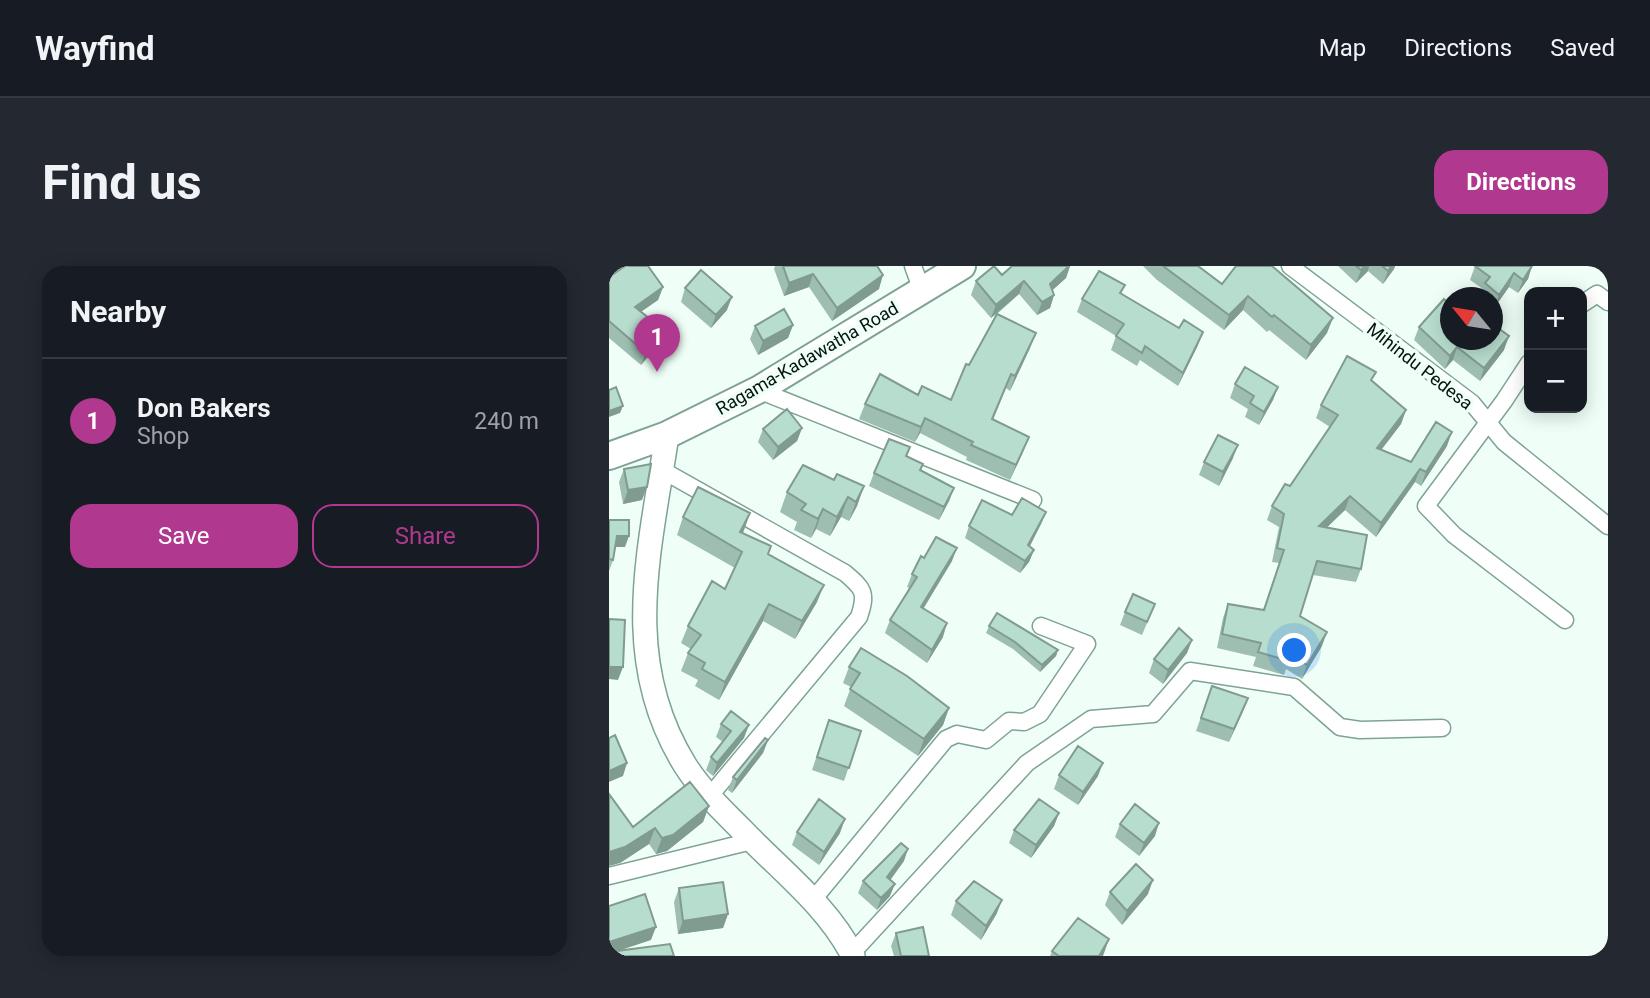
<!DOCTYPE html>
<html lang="en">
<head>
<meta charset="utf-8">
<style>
	:root { --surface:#171b24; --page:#242831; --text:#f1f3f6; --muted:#9ea1a6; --line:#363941; --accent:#b0398f }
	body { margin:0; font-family:Roboto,sans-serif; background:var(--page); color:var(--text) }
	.controls { position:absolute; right:21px; top:21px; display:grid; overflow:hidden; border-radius:14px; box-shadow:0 4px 18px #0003 }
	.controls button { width:63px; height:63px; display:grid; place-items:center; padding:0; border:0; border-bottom:2px solid var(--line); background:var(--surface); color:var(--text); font:35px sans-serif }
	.compass { position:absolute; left:831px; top:21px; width:63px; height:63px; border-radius:50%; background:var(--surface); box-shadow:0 4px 18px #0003; rotate:300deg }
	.you { position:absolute; left:686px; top:385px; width:24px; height:24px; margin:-18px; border:5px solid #fff; border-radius:50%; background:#1a73e8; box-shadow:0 0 0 10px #1a73e833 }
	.badge { display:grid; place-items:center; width:46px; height:46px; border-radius:50%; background:var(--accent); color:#fff; font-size:23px; font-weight:700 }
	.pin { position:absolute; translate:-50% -58px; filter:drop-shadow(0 2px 4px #0008) }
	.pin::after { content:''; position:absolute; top:37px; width:24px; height:21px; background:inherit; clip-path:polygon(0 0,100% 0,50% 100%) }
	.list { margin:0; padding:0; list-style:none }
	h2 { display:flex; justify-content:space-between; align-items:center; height:91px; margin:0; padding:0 28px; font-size:30px }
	h2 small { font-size:23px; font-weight:400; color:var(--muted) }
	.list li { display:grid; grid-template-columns:46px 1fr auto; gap:21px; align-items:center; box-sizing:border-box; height:126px; padding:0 28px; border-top:2px solid var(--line) }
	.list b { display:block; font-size:26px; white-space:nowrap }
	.list p { margin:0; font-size:23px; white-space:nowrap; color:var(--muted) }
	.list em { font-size:23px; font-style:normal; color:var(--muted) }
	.actions { display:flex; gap:14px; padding:21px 28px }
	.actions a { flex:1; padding:16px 0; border:2px solid var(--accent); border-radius:21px; text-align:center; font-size:24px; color:var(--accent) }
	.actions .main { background:var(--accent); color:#fff }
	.map { position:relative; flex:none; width:999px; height:690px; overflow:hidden; border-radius:21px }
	header { display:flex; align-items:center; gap:42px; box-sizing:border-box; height:98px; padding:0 35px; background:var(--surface); border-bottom:2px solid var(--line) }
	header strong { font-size:33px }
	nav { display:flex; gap:38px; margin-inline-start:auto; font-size:24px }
	.intro { display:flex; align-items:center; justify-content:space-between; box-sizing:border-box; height:168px; padding:0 42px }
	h1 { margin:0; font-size:49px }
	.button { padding:18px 32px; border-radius:21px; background:var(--accent); color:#fff; font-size:24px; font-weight:700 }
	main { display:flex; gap:42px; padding:0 42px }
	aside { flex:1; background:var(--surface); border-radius:21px; box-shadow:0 4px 18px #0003 }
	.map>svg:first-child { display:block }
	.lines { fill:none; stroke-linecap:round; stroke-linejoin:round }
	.street-casing { stroke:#7ea395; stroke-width:19 }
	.secondary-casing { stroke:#7ea395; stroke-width:26 }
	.primary-casing { stroke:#7ea395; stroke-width:30 }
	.street { stroke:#fff; stroke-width:16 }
	.secondary { stroke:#fff; stroke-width:23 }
	.primary { stroke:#fff; stroke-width:26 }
	.wall { fill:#9dbeb1 }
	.shaded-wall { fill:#809b90 }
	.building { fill:#b7ddce; stroke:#809b90; stroke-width:2 }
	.labels { text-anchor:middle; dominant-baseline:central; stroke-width:7; stroke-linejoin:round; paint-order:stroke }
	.street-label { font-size:18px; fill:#06140f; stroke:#effff8 }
</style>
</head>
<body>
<header>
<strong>Wayfind</strong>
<nav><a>Map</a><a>Directions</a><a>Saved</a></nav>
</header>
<div class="intro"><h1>Find us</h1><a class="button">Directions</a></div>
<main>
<aside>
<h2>Nearby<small></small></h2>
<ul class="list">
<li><span class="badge">1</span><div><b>Don Bakers</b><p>Shop</p></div><em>240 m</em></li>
</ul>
<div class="actions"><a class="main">Save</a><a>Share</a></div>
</aside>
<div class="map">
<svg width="999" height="690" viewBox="0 0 999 690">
	<rect width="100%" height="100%" fill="#effff8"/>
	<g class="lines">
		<!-- street casing -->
		<g class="street-casing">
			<path id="street" d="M304 0 313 25
				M681 0 863 137 895 176 999 260
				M973 38 988 28 999 36
				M920 97 895 135 817 240 845 269 956 354
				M149 124 424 234
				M53 204 236 307C255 323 258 327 250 351L100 531
				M0 610 143 575
				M203 635 337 473 348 468 377 474 400 455 415 456 431 448 478 378 432 360
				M243 687 418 497 482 453 544 448 581 405 685 421 731 461 751 464 833 462"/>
		</g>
		<!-- secondary casing -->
		<g class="secondary-casing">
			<path id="secondary" d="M58 169C41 284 10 393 76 499 91 523 112 543 132 563 170 603 219 640 244 690"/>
		</g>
		<!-- primary casing -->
		<g class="primary-casing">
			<path id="primary" d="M0 190 58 169 149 124 353 0"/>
		</g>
		<!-- street -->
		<use href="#street" class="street"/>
		<!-- secondary -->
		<use href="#secondary" class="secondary"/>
		<!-- primary -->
		<use href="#primary" class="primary"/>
	</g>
	<!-- wall -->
	<path class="wall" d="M166 0H268L270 23 223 55 200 21 175 30 165 3Z
		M403 0H461L457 12 443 24 445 29 441 42 428 49 410 28 388 48 421 82 401 125 397 122 384 154 414 186 401 214 357 194 358 191 311 167 306 176 250 153 256 138 309 129 342 134 387 48 382 52 362 29 367 15 393 9Z
		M534 0H589L613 18 627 0 718 67 697 94 660 64 658 66 634 44 615 64 548 14Z
		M729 0H786L785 3 774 18 759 5 747 17Z
		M866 0H923L919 13 909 27 900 21 885 42 884 41V32H873L871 30 874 23 861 14Z
		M0 3 3 9 54 21 49 34 32 46 50 77 32 99 0 72Z
		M516 19 512 28 589 79 569 120 531 94 528 100 502 84 507 70 468 46 473 33Z
		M76 22 118 44 102 62 72 36Z
		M184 59 179 72 149 89 141 73 146 60Z
		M810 61 895 84 871 115 844 94 836 103 805 74Z
		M763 114 797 144 792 158 772 184 802 196 838 180 812 220 806 216 767 271 736 244 718 261 752 303 747 316 704 309 691 350 713 380 693 413 677 403 675 409 644 400 647 391 608 382 614 352 619 338 654 344 670 297 663 296 670 261 658 254 663 240 681 220 721 161 707 152 712 139Z
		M626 118 669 121 664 134 650 159 636 151 639 143 621 132Z
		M193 162 188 175 164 194 149 176 154 163Z
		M301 181 298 190 314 198 312 205 345 222 340 235 330 254 260 220 265 207Z
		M624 192 610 220 590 209 595 196Z
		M15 203 33 234 14 238 10 216Z
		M225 214 255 220 248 240 240 255 232 251 221 270 207 263 202 272 185 264 188 256 171 246 178 226Z
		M141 247 134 267 159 289 208 336 186 373 154 355 110 434 86 420 89 414 72 405 79 387 82 383 72 377 79 360 116 323 126 302 68 269 74 251Z
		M403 249 432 258 420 280 425 284 420 296 411 307 356 272 360 260Z
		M0 254 16 281H6L4 294 0 305Z
		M315 292 343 295 315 342 334 371 318 397 276 367 281 354 300 322 298 321 303 308Z
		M546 338 533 369 511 359 516 346Z
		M380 360 449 384 447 390 431 406 404 383 377 367Z
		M583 374 578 387 554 418 540 407 545 393Z
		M240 401 340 442 334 459 309 490 235 440 242 421 234 417Z
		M603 420 634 445 620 476 587 465Z
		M220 454 252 465 235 515 203 504Z
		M112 458 135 472 104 510 97 504 102 491 114 476 107 471Z
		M159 474 154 487 123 527 119 524 124 511Z
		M450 509 489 510 469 539 445 523Z
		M100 540 94 556 58 585 47 588 40 578 11 597 24 561Z
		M450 547 445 560 422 592 400 577 405 564Z
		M511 558 546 570 530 590 506 571Z
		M188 566 231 567 210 599 183 579Z
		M295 595 281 614V630L268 644 249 627 254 615Z
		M70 622 119 648 114 662 69 668 65 636Z
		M501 626 539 628 513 659 496 639Z
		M347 635 388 647 372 674 342 649Z
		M287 667 320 690H285L282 680Z
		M443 685 494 690H441Z"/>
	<!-- shaded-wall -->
	<path class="shaded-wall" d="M460 0H461L457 12 436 31 441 18Z
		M756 0H760L759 5 747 17 752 4Z
		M782 0H786L785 3 774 18 779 5Z
		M923 0 919 13 909 27 914 14Z
		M905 7 900 21 885 42 890 29Z
		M204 8 200 21 175 30 180 17Z
		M274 9 270 23 223 55 228 42Z
		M415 15 410 28 382 52 387 39Z
		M54 21 49 34 21 53 26 41Z
		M445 29 441 42 428 49 433 36Z
		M639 30 634 44 615 64 620 49Z
		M123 31 118 44 102 62 107 49Z
		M724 52 718 67 697 94 702 79Z
		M184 59 179 72 149 89 154 75Z
		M55 64 50 77 32 99 37 87Z
		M594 66 589 79 569 120 574 107Z
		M427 67 421 82 401 125 406 110Z
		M900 70 895 84 871 115 875 102Z
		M848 81 844 94 836 103 841 90Z
		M669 121 664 134 650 159 655 146Z
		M14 140 11 147 0 151V145Z
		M797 144 792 158 763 196 768 182Z
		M316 152 311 167 306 176 312 161Z
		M193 162 188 175 164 194 169 181Z
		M843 166 838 180 812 220 817 206Z
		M420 171 414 186 401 214 407 199Z
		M629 179 624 192 610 220 614 206Z
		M811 203 806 216 767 271 772 257Z
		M255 220 248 240 240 255 247 236Z
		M38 221 33 234 14 238 19 224Z
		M345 222 340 235 330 254 335 241Z
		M741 230 736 244 705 274 710 260Z
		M239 231 232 251 221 270 228 251Z
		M214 243 207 263 202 272 209 253Z
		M437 246 432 258 415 292 419 279Z
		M141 247 135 264 125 284 131 266Z
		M8 270H20L16 281H4Z
		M348 282 343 295 307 354 312 341Z
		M425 284 420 296 411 307 416 295Z
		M215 319 208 336 186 373 193 355Z
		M160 338 154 355 110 434 116 416Z
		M338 357 334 371 318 397 323 384Z
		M718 366 713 380 693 413 698 399Z
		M583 374 578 387 554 418 559 404Z
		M449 384 447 390 431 406 433 399Z
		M0 401H14L9 414 0 413Z
		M639 432 634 445 620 476 625 463Z
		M340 442 334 459 309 490 315 473Z
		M140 459 135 472 104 510 108 497Z
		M159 474 154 487 123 527 128 514Z
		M18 497 14 510 0 516V505Z
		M494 497 489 510 469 539 474 526Z
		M100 540 94 556 58 585 47 588 53 572Z
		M450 547 445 560 422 592 427 579Z
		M236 553 231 567 210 599 215 586Z
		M550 557 546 570 530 590 535 577Z
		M46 562 40 578 11 597 0 600V586Z
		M299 583 295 595 274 624 278 611Z
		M544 614 539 628 513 659 518 645Z
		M286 618 281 630 268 644 272 632Z
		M393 634 388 647 372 674 377 660Z
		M119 648 114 662 69 668 74 655Z
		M47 661 42 674 0 688V676Z
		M500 673 494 690H490Z"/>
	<!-- building -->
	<path class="building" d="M16 0H39L54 21 26 41 55 64 37 87 0 55V3L3 9Z
		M174 0H268L274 9 228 42 204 8 180 17Z
		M385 0 393 9 403 0H460L441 18 445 29 433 36 415 15 387 39 367 15Z
		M554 0H589L613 18 627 0H663L724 52 702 79 665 49 663 51 639 30 620 49Z
		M747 0H756L752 4Z
		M773 0H782L779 5Z
		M866 0H923L914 14 905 7 890 29 876 17 881 11Z
		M92 4 123 31 107 49 76 22Z
		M490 5 516 19 511 27 570 62 575 54 594 66 574 107 536 80 533 87 507 70 515 58 473 33Z
		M835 33 842 39V74H884V62L885 59 900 70 875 102 848 81 841 90 810 61Z
		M175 43 184 59 154 75 146 60Z
		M388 48 427 67 406 110 402 108 383 153 420 171 407 199 362 179 364 176 316 152 312 161 256 138 271 108 309 129 313 120 342 134 357 98 360 99Z
		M738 90 767 106 762 114 797 144 768 182 802 196 827 156 843 166 817 206 811 203 772 257 741 230 710 260 758 269 752 303 708 295 691 350 718 366 698 399 682 389 680 395 649 386 652 377 613 368 619 338 655 344 675 284 668 282 675 248 663 240 676 218 681 220 729 149 712 139Z
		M636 101 669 121 655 146 641 137 645 130 626 118Z
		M7 121 14 140 0 145V124Z
		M178 143 193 162 169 181 154 163Z
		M609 169 629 179 614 206 595 196Z
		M280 173 301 181 297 190 314 198 311 204 345 222 335 241 265 207Z
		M42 198 38 221 19 224 15 203Z
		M194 199 225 214 228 208 255 220 247 236 239 231 228 251 214 243 209 253 192 244 197 238 178 226Z
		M89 221 141 247 131 266 162 280 159 288 215 319 193 355 160 338 116 416 93 403 96 397 79 387 92 369 79 360 103 315 116 323 133 286 74 251Z
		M413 232 437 246 419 279 425 284 416 295 360 260 373 234 403 249Z
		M0 254H20V270H8L4 294 0 293Z
		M327 271 348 282 312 341 338 357 323 384 281 354 308 311 303 308 312 290 315 292Z
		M524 328 546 338 538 356 516 346Z
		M388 347 449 384 433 399 406 376 380 360Z
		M0 353 16 354 14 401H0Z
		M570 362 583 374 559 404 545 393Z
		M252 382 298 410 340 442 315 473 241 423 251 407 240 401Z
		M603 420 639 432 625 463 592 452Z
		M122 445 140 459 108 497 102 491 122 465 112 458Z
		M220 454 252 465 240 502 208 491Z
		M6 469 18 497 0 505V472Z
		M156 472 159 474 128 514 124 511Z
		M469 480 494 497 474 526 450 509Z
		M81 516 100 540 64 569 53 572 46 562 16 581 0 586V528L24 561Z
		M210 533 236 553 215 586 188 566Z
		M430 533 450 547 427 579 405 564Z
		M526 538 550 557 535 577 511 558Z
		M292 577 299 583 278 611 286 618 272 632 254 615Z
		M527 598 544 614 518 645 501 626Z
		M365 615 393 634 377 660 347 635Z
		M114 616 119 648 74 655 70 622Z
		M36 628 47 661 0 676V640Z
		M469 652 500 673 490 690H450L443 685Z
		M314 661 320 690H292L287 667Z
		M61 678 65 690H8V685Z"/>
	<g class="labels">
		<!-- street labels -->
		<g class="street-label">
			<text transform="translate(198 92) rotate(-30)">Ragama-Kadawatha Road</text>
			<text transform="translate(811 100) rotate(38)">Mihindu Pedesa</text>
		</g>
	</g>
</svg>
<div class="controls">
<button>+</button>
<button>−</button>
</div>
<svg class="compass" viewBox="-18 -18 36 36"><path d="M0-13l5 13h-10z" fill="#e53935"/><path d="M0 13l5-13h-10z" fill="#9ea1a6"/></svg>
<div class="you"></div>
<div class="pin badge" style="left:48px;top:106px">1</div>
</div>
</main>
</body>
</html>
